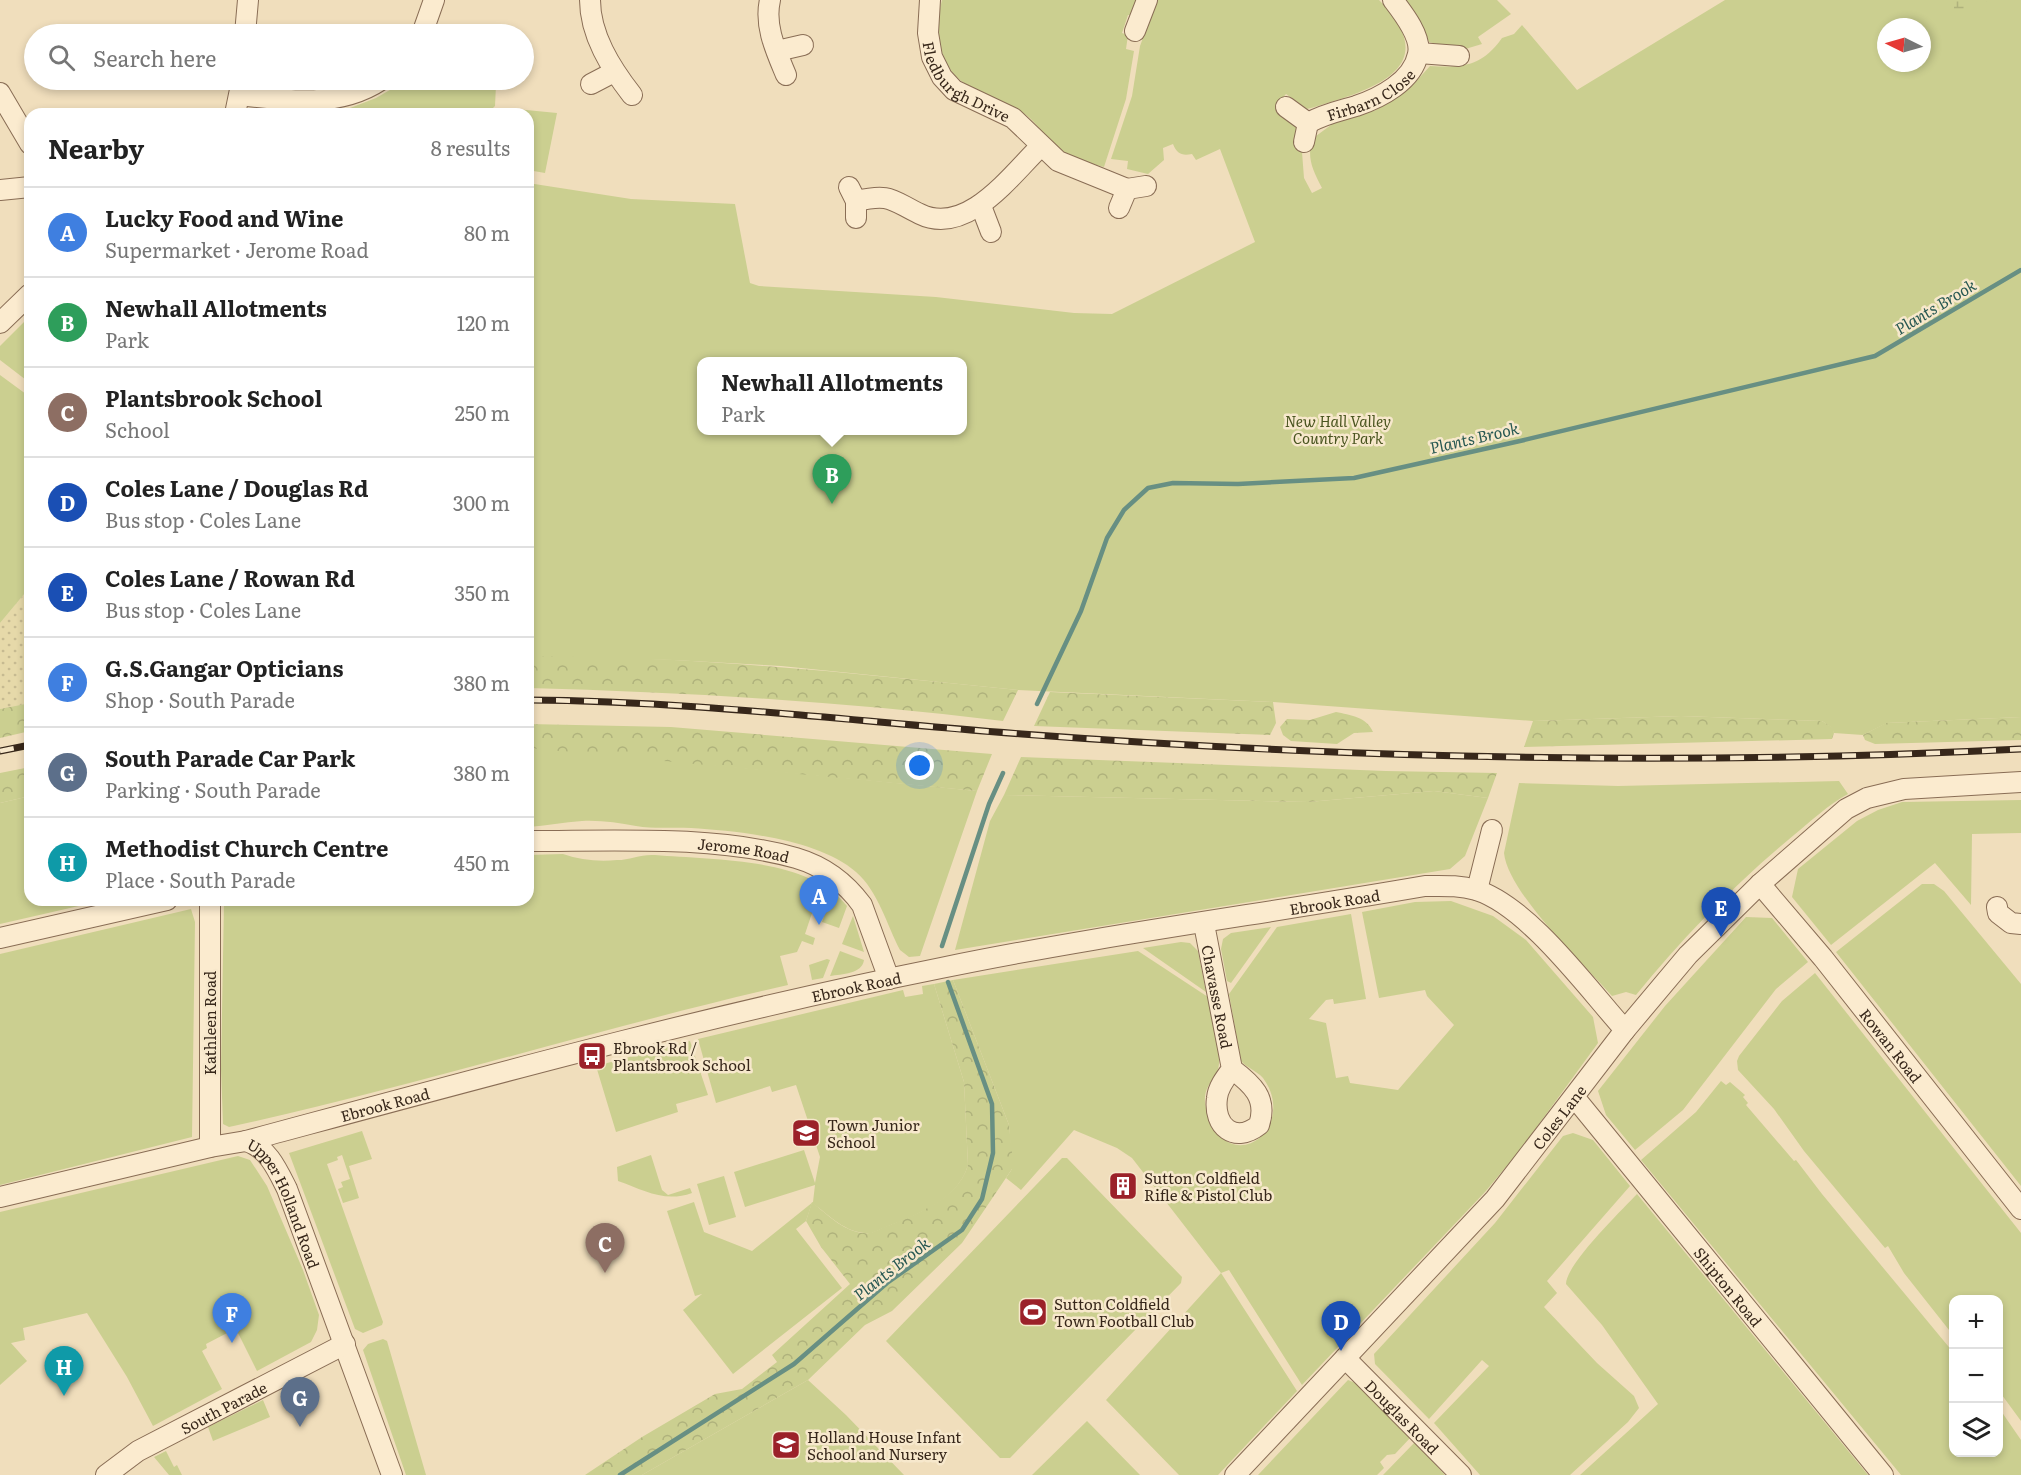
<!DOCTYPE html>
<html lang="en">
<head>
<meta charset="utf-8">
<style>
	:root { --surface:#fff; --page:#f2f2f2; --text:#222; --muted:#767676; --line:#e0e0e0; --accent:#db2777 }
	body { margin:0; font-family:Literata,serif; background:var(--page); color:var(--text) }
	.controls { position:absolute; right:18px; bottom:18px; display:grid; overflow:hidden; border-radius:12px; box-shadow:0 3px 9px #0003 }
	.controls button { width:54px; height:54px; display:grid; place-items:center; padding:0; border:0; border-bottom:2px solid var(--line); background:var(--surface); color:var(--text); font:30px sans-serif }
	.compass { position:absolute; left:1877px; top:18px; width:54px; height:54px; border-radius:50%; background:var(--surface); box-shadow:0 3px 9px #0003; rotate:275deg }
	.you { position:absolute; left:920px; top:766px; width:21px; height:21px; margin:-15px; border:4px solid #fff; border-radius:50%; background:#1a73e8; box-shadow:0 0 0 9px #1a73e833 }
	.badge { display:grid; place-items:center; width:39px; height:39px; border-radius:50%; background:var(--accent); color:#fff; font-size:20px; font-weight:700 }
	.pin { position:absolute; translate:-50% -50px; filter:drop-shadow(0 2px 3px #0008) }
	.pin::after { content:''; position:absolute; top:32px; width:21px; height:18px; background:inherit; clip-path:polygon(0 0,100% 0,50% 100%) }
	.popup { position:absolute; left:697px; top:357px; width:270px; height:78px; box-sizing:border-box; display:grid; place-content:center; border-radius:12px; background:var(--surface); filter:drop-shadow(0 2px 4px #0005); font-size:20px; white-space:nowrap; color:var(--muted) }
	.popup b { font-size:22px; color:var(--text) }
	.popup::after { content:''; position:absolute; left:50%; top:100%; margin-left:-12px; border:12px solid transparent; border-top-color:var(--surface) }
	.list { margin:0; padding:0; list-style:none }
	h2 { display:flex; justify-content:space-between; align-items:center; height:78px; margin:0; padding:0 24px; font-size:26px }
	h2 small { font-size:20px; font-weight:400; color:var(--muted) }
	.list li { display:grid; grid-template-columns:39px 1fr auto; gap:18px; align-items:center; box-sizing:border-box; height:90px; padding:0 24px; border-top:2px solid var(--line) }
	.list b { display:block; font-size:22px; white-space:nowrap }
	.list p { margin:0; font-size:20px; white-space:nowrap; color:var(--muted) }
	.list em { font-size:20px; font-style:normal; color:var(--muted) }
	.icon { flex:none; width:33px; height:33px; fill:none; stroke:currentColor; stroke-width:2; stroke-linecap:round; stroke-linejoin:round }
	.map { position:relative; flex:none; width:2021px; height:1475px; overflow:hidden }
	.search { position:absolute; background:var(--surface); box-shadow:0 3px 9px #0003; left:24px; top:24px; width:510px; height:66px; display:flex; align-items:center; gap:15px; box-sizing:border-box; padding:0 21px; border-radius:33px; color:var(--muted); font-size:22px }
	.panel { position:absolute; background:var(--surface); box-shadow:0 3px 9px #0003; left:24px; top:108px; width:510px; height:798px; border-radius:18px }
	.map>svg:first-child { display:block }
	.farmland { fill:url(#farmland-dots) }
	.green { fill:#cbcf90; fill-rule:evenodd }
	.forest { fill:url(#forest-crowns) }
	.wetland { fill:url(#wetland-marsh) }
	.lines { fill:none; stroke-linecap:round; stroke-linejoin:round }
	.stream { stroke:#678f83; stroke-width:4.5 }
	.minor-casing { stroke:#896d55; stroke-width:22 }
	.minor { stroke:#fbebcf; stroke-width:20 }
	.rail-casing { stroke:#37271a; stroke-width:7 }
	.rail { stroke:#f7e8cc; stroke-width:4.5; stroke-dasharray:14; stroke-linecap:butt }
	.labels { text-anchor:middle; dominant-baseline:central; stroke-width:5; stroke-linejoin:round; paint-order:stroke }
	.street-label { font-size:15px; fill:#37271a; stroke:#f7e8cc }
	.park-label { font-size:15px; font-style:italic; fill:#4a5520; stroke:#f7e8cc }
	.poi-label { font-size:15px; fill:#37271a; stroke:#f7e8cc; text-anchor:start }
	.water-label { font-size:16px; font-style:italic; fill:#285852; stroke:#f7e8cc }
</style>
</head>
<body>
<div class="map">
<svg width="2021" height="1475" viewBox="0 0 2021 1475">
	<defs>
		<pattern id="farmland-dots" width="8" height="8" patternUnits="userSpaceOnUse" patternTransform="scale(1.5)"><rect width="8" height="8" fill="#e6d9a9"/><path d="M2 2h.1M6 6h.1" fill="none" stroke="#c6ba91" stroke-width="1.8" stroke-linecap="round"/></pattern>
		<pattern id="forest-crowns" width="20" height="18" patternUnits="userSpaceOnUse" patternTransform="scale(1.5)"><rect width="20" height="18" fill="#cbcf90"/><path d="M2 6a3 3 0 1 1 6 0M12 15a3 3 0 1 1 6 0" fill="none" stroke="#afb27c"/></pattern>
		<pattern id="wetland-marsh" width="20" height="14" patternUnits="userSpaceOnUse" patternTransform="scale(1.5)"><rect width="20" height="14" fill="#cbcf90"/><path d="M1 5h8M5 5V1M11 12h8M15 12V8" fill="none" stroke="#afb27c"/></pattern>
	</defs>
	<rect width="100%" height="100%" fill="#f0debc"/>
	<!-- farmland -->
	<path class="farmland" d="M30 587V703L0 709V623Z"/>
	<!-- green -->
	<path class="green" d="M942 0H1140L1134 15H1128L1122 33 1128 35 1126 49 1134 51 1126 99 1104 167C1089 163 1069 158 1057 148 1045 138 1038 124 1026 115 1007 101 983 97 964 83 938 65 934 29 942 0Z
		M1157 0H1379C1448 70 1367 91 1311 108L1307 109 1286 94 1276 106 1290 123 1295 120 1300 130 1296 133 1294 146 1299 147 1302 152 1304 178 1312 193 1322 188C1311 167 1306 156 1314 133L1316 136 1331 125 1328 120 1365 114 1364 109 1373 106 1374 111 1395 99 1393 96 1407 84 1411 87 1430 66C1464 68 1482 66 1502 38L1514 34 1522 25 1577 90 1725 0H2021V717L1887 723 1863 735 1834 733 1832 728 1822 721 1681 716 1533 721 1273 702 1018 690 781 666 673 660 528 657V183L631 199 735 204 750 283 759 286 936 297 1074 313 1112 314 1255 242 1220 149 1196 160 1192 154C1182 156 1177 154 1173 144L1163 148 1164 160 1148 174 1127 169 1128 161 1111 159 1132 96 1140 46ZM1886 27H1922V63H1886ZM702 362H962V430H702Z
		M1402 0H1497L1511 14 1478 37 1482 44 1462 50 1429 42 1423 28Z
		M407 80H465L496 85 495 106 487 114H349L350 108 376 98Z
		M516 109 557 113 545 173 528 170V114H516Z
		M30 316V383L0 360V346Z
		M0 375 30 397V587L0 623Z
		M528 748 552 749 977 791 920 956 909 957 900 950C887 925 878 891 856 872 818 839 739 831 691 828 673 827 653 829 636 826 618 823 601 820 582 821 564 822 546 826 528 827Z
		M1839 781 1848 794C1828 805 1811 821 1794 835 1736 883 1683 937 1636 995L1626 992 1612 996C1583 963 1508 893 1504 853L1519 783 1618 786Z
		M1434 791 1488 798 1465 856 1450 869 955 950 990 821 1004 795 1308 802Z
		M30 796V900H105L0 924V803Z
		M2021 800V833L1972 834 1971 905 1935 863 1831 945 1792 897 1798 869 1857 821 1878 810 1902 802Z
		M563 854C580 860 599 862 617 860 630 860 641 854 655 855 712 860 808 857 847 906L839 928 822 922 827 908 815 904 805 934 815 938 813 945 802 941 797 952 780 956 788 985C600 1028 417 1086 229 1127L223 1124 221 1069 224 902 234 900H528V855Z
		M1922 884H1934L1944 891 2021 984V1186L1836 952Z
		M1451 901 1493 916 1526 940 1593 1017 1598 1043 1520 1150 1485 1192 1302 1385 1229 1270 1221 1273 1297 1391 1218 1475H1179L1106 1400 1221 1273 1132 1158 1117 1148 1074 1130 1021 1190 1006 1178 1012 1169 1009 1125 953 980 1138 951 1208 997C1211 1017 1219 1041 1219 1061 1220 1079 1200 1084 1206 1108 1227 1184 1300 1128 1263 1078 1257 1071 1247 1068 1241 1061L1229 994 1277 927 1351 914 1366 999 1334 1004 1333 999 1326 1000 1309 1019 1326 1023 1336 1078 1348 1076 1350 1083 1398 1090 1454 1025 1427 996 1425 990 1379 998 1362 912 1415 902Z
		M191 909 195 922 192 1137 0 1185V954Z
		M853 916 864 952 842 944Z
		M1746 917 1772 918 1808 962 1776 989 1683 1110 1635 1150 1606 1115 1598 1091 1665 1006Z
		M1271 927 1231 983 1227 981 1221 949 1223 939 1231 933Z
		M1181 942 1190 943 1198 951 1206 992 1143 948Z
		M840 951 864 960C862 974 842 974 830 976Z
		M827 959 830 960 823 978 812 980 809 965Z
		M1815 973 2021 1233V1421L1999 1391 1998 1300H1954L1953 1335 1904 1273 1888 1246 1885 1248 1804 1151 1774 1109 1738 1070 1737 1061 1739 1056 1782 1001Z
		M934 984 964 1082 968 1165C957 1205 905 1218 872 1233 846 1235 831 1216 812 1203L806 1221 796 1229 842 1288 733 1374 683 1310 702 1294 695 1296 667 1211 694 1202 704 1232 752 1251 813 1202 815 1185 745 1207 734 1172 804 1150 815 1183 820 1157 796 1085 772 1092 770 1086 716 1103 698 1039 903 990 905 997 923 994 922 986Z
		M690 1041 708 1095 676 1104 678 1112 616 1132 596 1066Z
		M1721 1081 1726 1085 1730 1082 1745 1095 1743 1097 1748 1103 1746 1105 1794 1161 1796 1160 1822 1194 1953 1352 1954 1452H1998L1999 1408 2021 1440V1475H1901L1641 1160 1696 1112Z
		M362 1131 372 1159 349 1166 359 1198 343 1203 338 1189 343 1187 341 1182 350 1179 342 1155 337 1157 338 1160 327 1164 383 1322 382 1325 363 1333 355 1329 289 1153Z
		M1573 1133 1593 1140 1630 1186 1547 1281 1557 1293 1544 1307 1597 1363 1634 1396 1639 1408 1628 1422 1570 1475H1480L1434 1423 1489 1366 1482 1360 1429 1419 1375 1364 1374 1354 1495 1223 1563 1136Z
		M651 1155 662 1190 668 1195 690 1188 692 1193C664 1203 644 1190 618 1181L617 1167Z
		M238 1156 250 1160 267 1186 303 1270 319 1315 317 1330 311 1342 257 1371 238 1333 233 1335 231 1331 206 1344 207 1348 202 1351 222 1389 153 1426 127 1377 87 1313 23 1328 25 1340 11 1343 27 1361 0 1385V1212Z
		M1062 1158H1067L1182 1277 1181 1283 1010 1458H1000L886 1341Z
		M724 1176 736 1217 709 1225 697 1184Z
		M1637 1194 1868 1475H1580L1658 1404 1602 1325 1566 1284C1566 1264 1622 1210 1637 1194Z
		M383 1339 387 1341 426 1475H406L363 1350 368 1344Z
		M808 1380 846 1415 904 1475H642Z
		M1348 1380 1358 1384 1411 1437 1395 1454 1387 1455 1380 1462 1384 1468 1377 1475H1258Z
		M263 1400 270 1417 213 1441 208 1427Z
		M1087 1421 1140 1475H1032Z
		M1415 1442 1445 1475H1383Z
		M166 1451 174 1467 177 1465 182 1475H169L154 1457Z"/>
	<!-- forest -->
	<path class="forest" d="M528 657C692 655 855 674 1018 690L1003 721C845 702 687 692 528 688Z
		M1050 692 1273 702 1276 723 1270 735 1034 726Z
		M30 703V731L0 738V709Z
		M1336 712C1350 715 1367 717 1373 732L1354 733 1337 744 1291 741 1283 735 1280 727 1287 719 1310 720Z
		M1681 716 1822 721 1833 728 1834 733 1832 739 1524 747 1533 721Z
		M2021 717V740L1875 744 1865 740 1863 735 1886 723Z
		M528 724 671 727 992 754 977 791 528 748Z
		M1021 757 1386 771 1497 773 1488 798 1434 791 1308 802 1004 795Z
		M30 767V796L0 803V773Z
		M953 980 1009 1125 1012 1153V1169L962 1243 892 1311 865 1325 808 1380 642 1475H585L642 1437 715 1394 742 1389 777 1362 772 1355 850 1284 821 1247 806 1221 812 1202C830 1217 847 1235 871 1233 904 1218 957 1204 968 1165L964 1082 934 984Z"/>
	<!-- wetland -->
	<path class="wetland" d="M1954 0H1989L1954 20Z"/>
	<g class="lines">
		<!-- stream -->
		<path class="stream" d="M1037 704 1081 611 1107 538 1124 510 1148 488 1173 483 1238 484 1354 478 1520 441 1875 356 2021 270
			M942 946 989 804 1003 773
			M620 1475 794 1364 887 1283 962 1230 982 1199 993 1153 992 1104 948 982"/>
		<!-- minor casing -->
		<g class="minor-casing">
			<g id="minor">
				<path d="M590 0C590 35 611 68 632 95"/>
				<path d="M770 0C764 26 776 51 786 75"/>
				<path id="s1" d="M930 0 928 33 932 57 942 77 954 90 1013 118 1058 161 1127 189"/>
				<path d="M1135 31 1147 0"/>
				<path d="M245 34 248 0"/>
				<path d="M422 34 434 0"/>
				<path d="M777 51 803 45"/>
				<path d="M1419 53 1459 56"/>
				<path d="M591 84 614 72"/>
				<path d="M0 93 30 144"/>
				<path d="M240 95C288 101 339 108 381 80"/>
				<path d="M1286 107 1308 123 1304 142"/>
				<path d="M235 114 242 80"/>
				<path id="s2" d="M1308 123C1324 114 1339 111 1356 106 1380 98 1413 81 1418 54 1422 37 1403 13 1393 0"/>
				<path d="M849 187 856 201V218"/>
				<path d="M0 190 30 187"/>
				<path d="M856 201C891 193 891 200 920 214 967 237 1012 174 1040 147"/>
				<path d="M981 206 991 232"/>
				<path d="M1119 208 1127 189 1146 186"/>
				<path d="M0 323 30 294"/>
				<path id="s3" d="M528 841C613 841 715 835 796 858 823 866 846 883 862 905L889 979"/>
				<path id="s4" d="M1760 884 1823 958 2021 1209"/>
				<path d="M1477 890 1492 830"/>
				<path d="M1997 907 1998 913 2011 923 2021 924"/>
				<path id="s5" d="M1204 924 1232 1069C1252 1084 1268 1098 1259 1125 1235 1144 1213 1127 1217 1098 1218 1087 1226 1077 1232 1069"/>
				<path d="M0 938 167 900"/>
				<path id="s6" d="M1575 1098 1883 1475"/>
				<path id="s7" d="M246 1141C268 1148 277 1169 287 1189L392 1475"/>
				<path d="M210 1147V900"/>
				<path id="s8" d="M0 1197 210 1147 246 1141C476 1079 707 1015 941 968 1101 935 1264 914 1425 886 1443 886 1459 885 1476 890 1528 906 1588 989 1625 1030"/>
				<path id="s9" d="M1345 1358 1461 1475"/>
				<path id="s10" d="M106 1475 138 1451 345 1344"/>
				<path id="s11" d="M1235 1475 1495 1199 1625 1030 1688 955 1760 884 1846 809 1867 798 1904 789 2021 782"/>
			</g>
		</g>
		<!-- minor -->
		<use href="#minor" class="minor"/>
		<!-- rail casing -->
		<g class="rail-casing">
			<path id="rail" d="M528 700C694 701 857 722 1022 734 1354 759 1689 766 2021 749
				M0 751 30 745"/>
		</g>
		<!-- rail -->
		<use href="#rail" class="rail"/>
	</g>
	<!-- icons -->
	<defs>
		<g id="bus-square" transform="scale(1.5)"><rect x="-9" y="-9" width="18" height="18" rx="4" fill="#9b2129" stroke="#f7e8cc"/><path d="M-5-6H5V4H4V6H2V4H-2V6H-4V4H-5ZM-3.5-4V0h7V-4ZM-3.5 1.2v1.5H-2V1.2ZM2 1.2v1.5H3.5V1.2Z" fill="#fff"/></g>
		<g id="school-square" transform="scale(1.5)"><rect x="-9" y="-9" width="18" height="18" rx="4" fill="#9b2129" stroke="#f7e8cc"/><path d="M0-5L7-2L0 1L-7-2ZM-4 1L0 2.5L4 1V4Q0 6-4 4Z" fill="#fff"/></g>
		<g id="building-square" transform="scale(1.5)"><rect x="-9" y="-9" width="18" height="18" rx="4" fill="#9b2129" stroke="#f7e8cc"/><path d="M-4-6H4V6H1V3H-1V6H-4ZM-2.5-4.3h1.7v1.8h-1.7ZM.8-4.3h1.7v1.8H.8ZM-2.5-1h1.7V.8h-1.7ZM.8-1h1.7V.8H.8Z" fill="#fff"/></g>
		<g id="stadium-square" transform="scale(1.5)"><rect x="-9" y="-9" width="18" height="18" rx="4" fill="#9b2129" stroke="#f7e8cc"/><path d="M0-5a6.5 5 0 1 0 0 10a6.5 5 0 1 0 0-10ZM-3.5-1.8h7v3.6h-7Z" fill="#fff"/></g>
	</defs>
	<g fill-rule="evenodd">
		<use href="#bus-square" x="592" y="1056"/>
		<use href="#school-square" x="806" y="1133"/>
		<use href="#building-square" x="1123" y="1186"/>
		<use href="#stadium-square" x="1033" y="1312"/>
		<use href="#school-square" x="786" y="1445"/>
	</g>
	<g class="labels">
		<!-- street labels -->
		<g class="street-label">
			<text stroke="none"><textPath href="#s1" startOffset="100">Fledburgh Drive</textPath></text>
			<text stroke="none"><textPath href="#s2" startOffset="69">Firbarn Close</textPath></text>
			<text stroke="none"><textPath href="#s3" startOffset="216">Jerome Road</textPath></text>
			<text stroke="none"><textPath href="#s8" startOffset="1368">Ebrook Road</textPath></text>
			<text stroke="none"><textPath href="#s8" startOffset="882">Ebrook Road</textPath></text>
			<text stroke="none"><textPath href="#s5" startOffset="74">Chavasse Road</textPath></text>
			<text transform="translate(209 1023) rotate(-90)">Kathleen Road</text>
			<text stroke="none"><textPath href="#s4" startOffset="208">Rowan Road</textPath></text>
			<text stroke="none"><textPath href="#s8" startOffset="396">Ebrook Road</textPath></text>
			<text stroke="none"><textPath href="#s11" startOffset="483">Coles Lane</textPath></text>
			<text stroke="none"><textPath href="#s7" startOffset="76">Upper Holland Road</textPath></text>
			<text stroke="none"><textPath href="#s6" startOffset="243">Shipton Road</textPath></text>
			<text stroke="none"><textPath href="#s10" startOffset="136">South Parade</textPath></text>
			<text stroke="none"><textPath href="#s9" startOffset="82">Douglas Road</textPath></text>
		</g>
		<!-- park labels -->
		<g class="park-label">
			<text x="1338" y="420">New Hall Valley<tspan x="1338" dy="17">Country Park</tspan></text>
		</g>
		<!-- poi labels -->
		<g class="poi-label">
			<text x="613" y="1047">Ebrook Rd /<tspan x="613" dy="17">Plantsbrook School</tspan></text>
			<text x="827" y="1124">Town Junior<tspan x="827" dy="17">School</tspan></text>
			<text x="1144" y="1177">Sutton Coldfield<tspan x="1144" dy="17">Rifle &amp; Pistol Club</tspan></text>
			<text x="1054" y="1303">Sutton Coldfield<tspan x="1054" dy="17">Town Football Club</tspan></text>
			<text x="807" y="1436">Holland House Infant<tspan x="807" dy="17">School and Nursery</tspan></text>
		</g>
		<!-- water labels -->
		<g class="water-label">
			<text transform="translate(1935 306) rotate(-31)">Plants Brook</text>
			<text transform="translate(1474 437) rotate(-13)">Plants Brook</text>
			<text transform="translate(891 1268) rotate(-38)">Plants Brook</text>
		</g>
	</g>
</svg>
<div class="controls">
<button>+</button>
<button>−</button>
<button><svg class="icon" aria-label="layers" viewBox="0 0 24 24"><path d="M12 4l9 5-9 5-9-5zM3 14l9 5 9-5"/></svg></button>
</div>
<svg class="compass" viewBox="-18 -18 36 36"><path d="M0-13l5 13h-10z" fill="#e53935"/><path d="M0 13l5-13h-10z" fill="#767676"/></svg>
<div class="you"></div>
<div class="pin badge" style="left:819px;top:925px;background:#3f7fe0">A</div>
<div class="pin badge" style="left:832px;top:504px;background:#2e9e5b">B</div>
<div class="popup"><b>Newhall Allotments</b>Park</div>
<div class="pin badge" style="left:605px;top:1273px;background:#8d6e63">C</div>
<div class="pin badge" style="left:1341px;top:1351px;background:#1a4fb4">D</div>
<div class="pin badge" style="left:1721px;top:937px;background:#1a4fb4">E</div>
<div class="pin badge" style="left:232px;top:1343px;background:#3f7fe0">F</div>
<div class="pin badge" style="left:300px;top:1427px;background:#5c6f8a">G</div>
<div class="pin badge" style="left:64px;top:1396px;background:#0f9aa8">H</div>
<div class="search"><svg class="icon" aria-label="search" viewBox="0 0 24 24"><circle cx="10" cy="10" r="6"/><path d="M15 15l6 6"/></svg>Search here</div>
<section class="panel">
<h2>Nearby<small>8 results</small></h2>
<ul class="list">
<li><span class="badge" style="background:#3f7fe0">A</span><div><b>Lucky Food and Wine</b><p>Supermarket · Jerome Road</p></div><em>80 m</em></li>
<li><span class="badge" style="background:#2e9e5b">B</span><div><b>Newhall Allotments</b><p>Park</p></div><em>120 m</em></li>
<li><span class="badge" style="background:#8d6e63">C</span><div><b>Plantsbrook School</b><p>School</p></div><em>250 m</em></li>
<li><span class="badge" style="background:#1a4fb4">D</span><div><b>Coles Lane / Douglas Rd</b><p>Bus stop · Coles Lane</p></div><em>300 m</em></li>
<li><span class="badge" style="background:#1a4fb4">E</span><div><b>Coles Lane / Rowan Rd</b><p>Bus stop · Coles Lane</p></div><em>350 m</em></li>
<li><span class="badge" style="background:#3f7fe0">F</span><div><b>G.S.Gangar Opticians</b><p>Shop · South Parade</p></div><em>380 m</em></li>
<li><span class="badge" style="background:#5c6f8a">G</span><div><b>South Parade Car Park</b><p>Parking · South Parade</p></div><em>380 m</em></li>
<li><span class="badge" style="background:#0f9aa8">H</span><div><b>Methodist Church Centre</b><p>Place · South Parade</p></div><em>450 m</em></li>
</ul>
</section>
</div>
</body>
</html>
